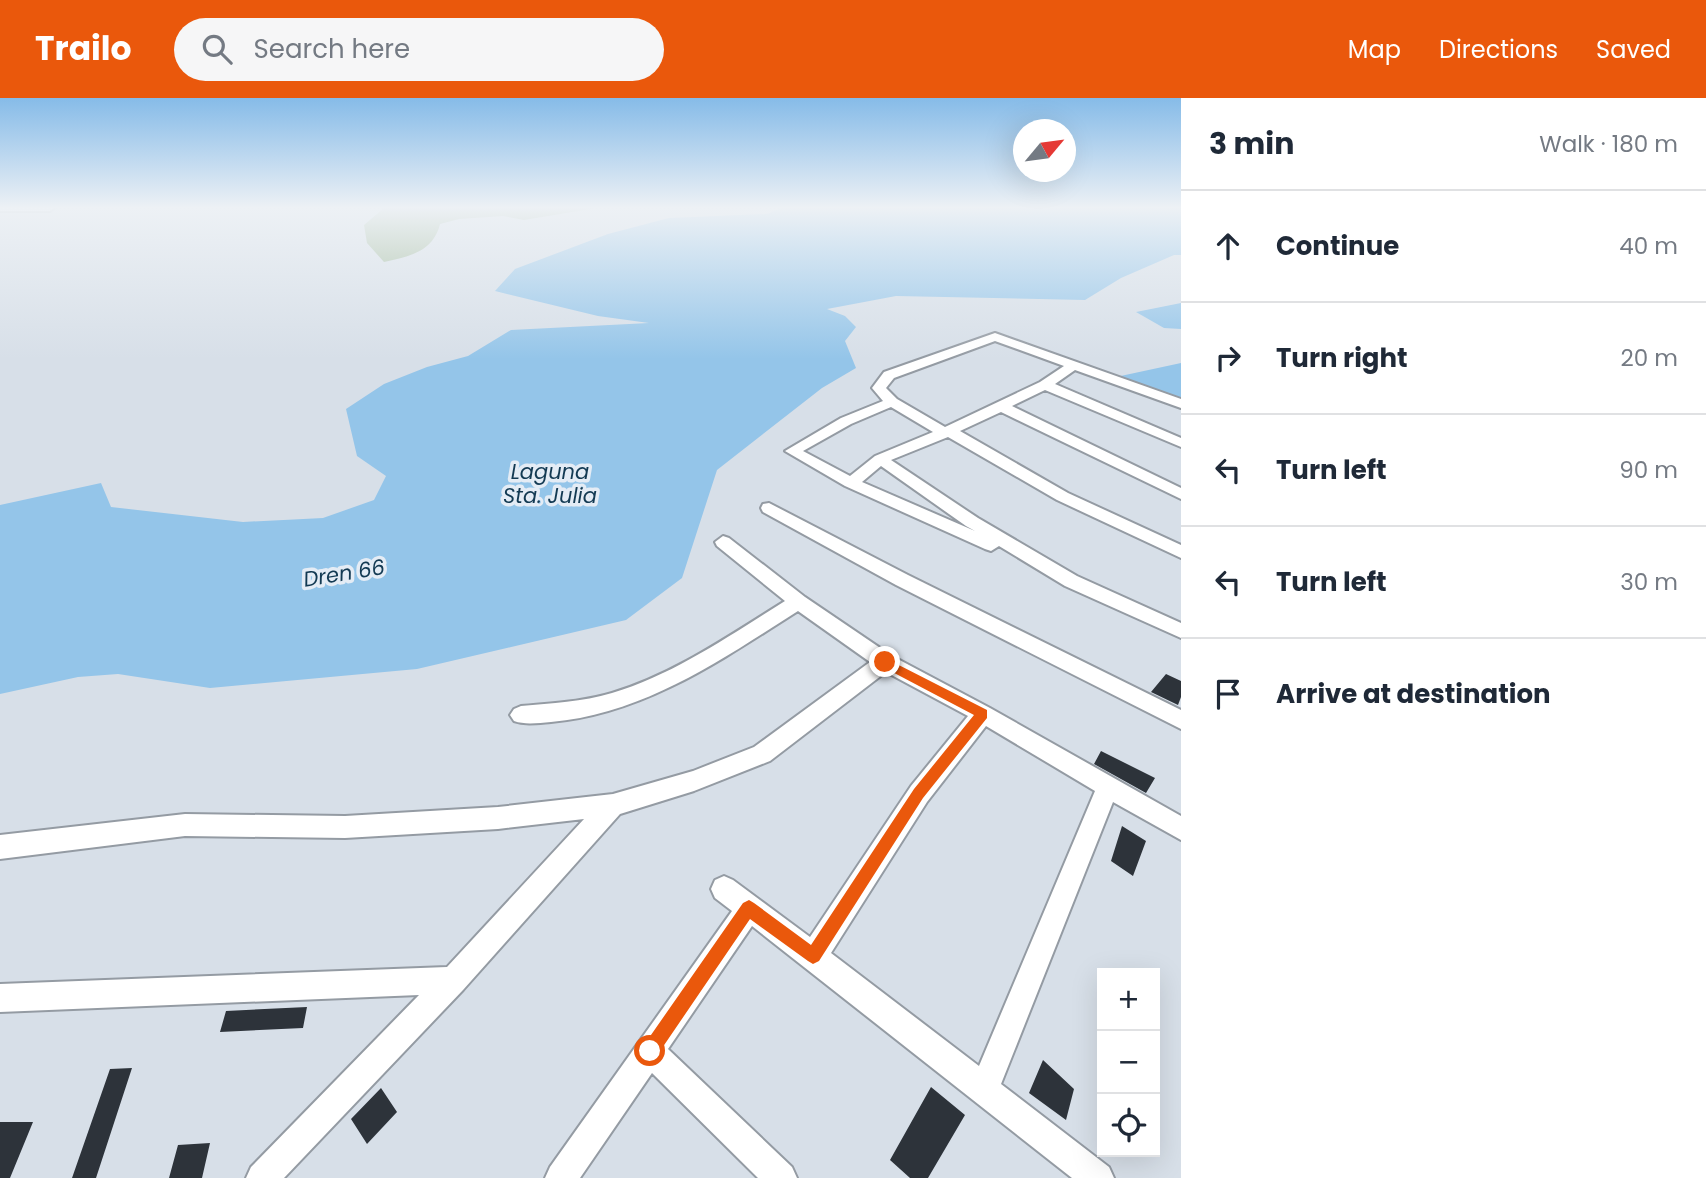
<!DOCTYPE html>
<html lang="en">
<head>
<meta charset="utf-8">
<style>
	:root { --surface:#fff; --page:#f6f6f7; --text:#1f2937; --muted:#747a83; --line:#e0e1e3; --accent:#ea580c }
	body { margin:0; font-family:Poppins,sans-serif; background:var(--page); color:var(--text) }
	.controls { position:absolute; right:21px; bottom:21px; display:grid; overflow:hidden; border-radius:0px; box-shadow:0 7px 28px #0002 }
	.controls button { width:63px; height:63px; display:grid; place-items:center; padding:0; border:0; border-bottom:2px solid var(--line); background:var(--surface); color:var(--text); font:35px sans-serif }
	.compass { position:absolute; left:1013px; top:21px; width:63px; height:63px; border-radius:50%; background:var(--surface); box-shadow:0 7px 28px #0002; rotate:61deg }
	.stop { position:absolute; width:21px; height:21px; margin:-16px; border:5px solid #ea580c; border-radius:50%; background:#fff }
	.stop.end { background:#ea580c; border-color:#fff; box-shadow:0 2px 7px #0008 }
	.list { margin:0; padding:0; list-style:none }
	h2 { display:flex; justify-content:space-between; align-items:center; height:91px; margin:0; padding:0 28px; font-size:30px }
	h2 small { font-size:23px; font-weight:400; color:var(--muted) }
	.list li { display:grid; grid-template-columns:46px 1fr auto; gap:21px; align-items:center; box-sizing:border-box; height:112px; padding:0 28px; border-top:2px solid var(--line) }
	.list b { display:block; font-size:26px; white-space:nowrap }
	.list em { font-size:23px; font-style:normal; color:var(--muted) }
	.icon { flex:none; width:38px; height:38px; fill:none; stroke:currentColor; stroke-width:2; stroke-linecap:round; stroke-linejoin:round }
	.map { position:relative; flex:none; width:1181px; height:1080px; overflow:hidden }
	header { display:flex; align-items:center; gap:42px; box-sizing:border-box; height:98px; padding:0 35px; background:var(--accent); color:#fff }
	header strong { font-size:33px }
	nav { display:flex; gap:38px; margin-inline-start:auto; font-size:24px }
	.search { width:490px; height:63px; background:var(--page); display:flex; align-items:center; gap:18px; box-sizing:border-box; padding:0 24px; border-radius:38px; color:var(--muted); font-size:26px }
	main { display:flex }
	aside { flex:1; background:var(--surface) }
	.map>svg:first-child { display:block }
	.green { fill:#9cb693 }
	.water { fill:#94c5e9 }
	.building { fill:#2d333a }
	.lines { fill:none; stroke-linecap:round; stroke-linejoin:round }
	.street-casing { stroke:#949ba3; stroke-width:4 }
	.street { fill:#fff; fill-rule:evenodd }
	.route { fill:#ea580c }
	.labels { text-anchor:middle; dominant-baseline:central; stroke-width:7; stroke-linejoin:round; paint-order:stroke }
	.water-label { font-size:21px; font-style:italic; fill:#133a53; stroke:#e4ecf5 }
</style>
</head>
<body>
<header>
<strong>Trailo</strong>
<div class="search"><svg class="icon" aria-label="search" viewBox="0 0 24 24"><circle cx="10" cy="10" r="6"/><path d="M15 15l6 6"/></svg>Search here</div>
<nav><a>Map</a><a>Directions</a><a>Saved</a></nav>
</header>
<main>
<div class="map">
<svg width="1181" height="1080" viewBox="0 0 1181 1080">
	<rect width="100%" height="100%" fill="#d7dfe8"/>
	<!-- green -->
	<path class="green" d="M384 110H596L524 122 503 118 459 121 440 126C433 154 410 158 384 164L367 145 364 127Z"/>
	<!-- water -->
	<path class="water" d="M782 110H1181V157H1174L1121 180 1085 202 896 198 827 211 845 218 856 229 845 243 856 270 822 290 717 372 682 480 626 522 417 571 210 590 118 576 78 579 0 596V407L101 385 111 409 243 424 323 420 374 402 386 378 357 358 346 311 384 286 427 269 468 258 511 232 649 225 598 218 495 193 515 171 608 136 669 120 767 116Z
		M1181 205V231L1164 230 1136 214Z
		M1181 265V301L1116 279Z"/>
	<!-- building -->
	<path class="building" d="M1166 576 1181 583V599L1178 607 1151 594Z
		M1101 653 1155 680 1146 695 1094 666Z
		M1122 728 1146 743 1133 778 1111 763Z
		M307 909 303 930 220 934 226 913Z
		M1043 962 1074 991 1066 1022 1029 995Z
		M132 970 96 1080H72L110 971Z
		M931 989 965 1017 928 1080H910L890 1062Z
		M381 990 397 1014 367 1046 351 1021Z
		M0 1024H33L10 1080H0Z
		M210 1045 202 1080H169L178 1047Z"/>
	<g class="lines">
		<!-- street casing -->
		<g class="street-casing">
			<path id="street" d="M0 110H54L50 113H0Z
				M995 235 1181 301V310L1075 272 1055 286 1181 340V349L1045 292 1012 308 1181 390V401L1001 314 960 333 1068 395 1181 447V460L1057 402 948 339 891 362 978 420 1077 478 1181 525V540L1065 488 999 448 991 453 985 451 845 388 785 353 841 320 883 303 872 290 884 274ZM995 243 1064 268 1040 284 945 329 897 301 886 290 894 280ZM891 309 933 334 875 358 850 378 803 353 851 326ZM881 368 966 428 975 433 862 384Z
				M769 405 908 477 1181 612V631L896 487 763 414 761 410 763 406Z
				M723 438 729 440 805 499 892 558 990 610 1181 718V742L1113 704 1001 986 1109 1069 1114 1080H1072L752 828 668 951 792 1069 797 1080H758L652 975 580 1080H545L550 1069 732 813 715 800 711 791 715 782 724 778 733 782 810 839 911 688 968 618 886 574 770 663 694 693 620 716 463 892 284 1080H246L251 1069 419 897 0 914V886L447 869 584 721 498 731 345 740 185 738 0 761V737L185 716 345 718 498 709 613 696 693 673 754 649 870 564 798 513C721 562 644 616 551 624 538 625 525 627 514 623L510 617 514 611 521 608C552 605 582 604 612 595 675 576 730 537 785 503L717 448 715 444ZM986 628 1095 693 979 968 831 855 927 704Z"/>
		</g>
		<!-- street -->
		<use href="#street" class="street"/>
	</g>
	<!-- sky -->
	<linearGradient id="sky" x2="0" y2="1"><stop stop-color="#86bbe8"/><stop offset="0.42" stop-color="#edf1f5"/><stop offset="1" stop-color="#edf1f5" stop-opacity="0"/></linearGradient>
	<rect width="1181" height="261" fill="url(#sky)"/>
	<!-- route -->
	<path class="route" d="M885 560 987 612V620L923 700 819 863 813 866 808 863 750 821 656 959 650 962 644 959 641 953 644 947 743 805 749 802 754 805 811 847 914 691 974 617 881 568 879 564Z"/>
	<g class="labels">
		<!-- water labels -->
		<g class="water-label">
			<text x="550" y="373">Laguna<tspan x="550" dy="24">Sta. Julia</tspan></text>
			<text transform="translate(344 475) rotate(-9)">Dren 66</text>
		</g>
	</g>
</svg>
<div class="controls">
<button>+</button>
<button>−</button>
<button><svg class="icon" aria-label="locate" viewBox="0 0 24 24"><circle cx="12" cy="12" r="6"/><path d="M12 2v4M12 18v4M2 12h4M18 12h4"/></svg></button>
</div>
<svg class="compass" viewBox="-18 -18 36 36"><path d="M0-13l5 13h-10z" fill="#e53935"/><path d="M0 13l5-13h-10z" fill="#747a83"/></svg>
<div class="stop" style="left:650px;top:953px"></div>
<div class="stop end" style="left:885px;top:564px"></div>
</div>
<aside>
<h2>3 min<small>Walk · 180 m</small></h2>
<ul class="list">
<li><svg class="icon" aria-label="ahead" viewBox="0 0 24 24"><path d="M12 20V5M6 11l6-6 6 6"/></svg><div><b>Continue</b></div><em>40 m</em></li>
<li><svg class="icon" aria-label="right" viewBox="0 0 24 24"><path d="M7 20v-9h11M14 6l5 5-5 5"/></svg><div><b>Turn right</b></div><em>20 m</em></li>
<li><svg class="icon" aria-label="left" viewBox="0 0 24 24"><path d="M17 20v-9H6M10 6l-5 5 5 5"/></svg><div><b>Turn left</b></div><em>90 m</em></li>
<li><svg class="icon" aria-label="left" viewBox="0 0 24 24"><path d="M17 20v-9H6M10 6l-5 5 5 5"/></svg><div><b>Turn left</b></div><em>30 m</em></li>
<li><svg class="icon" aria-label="arrive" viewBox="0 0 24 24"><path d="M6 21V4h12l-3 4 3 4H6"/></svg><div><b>Arrive at destination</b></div></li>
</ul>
</aside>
</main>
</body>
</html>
